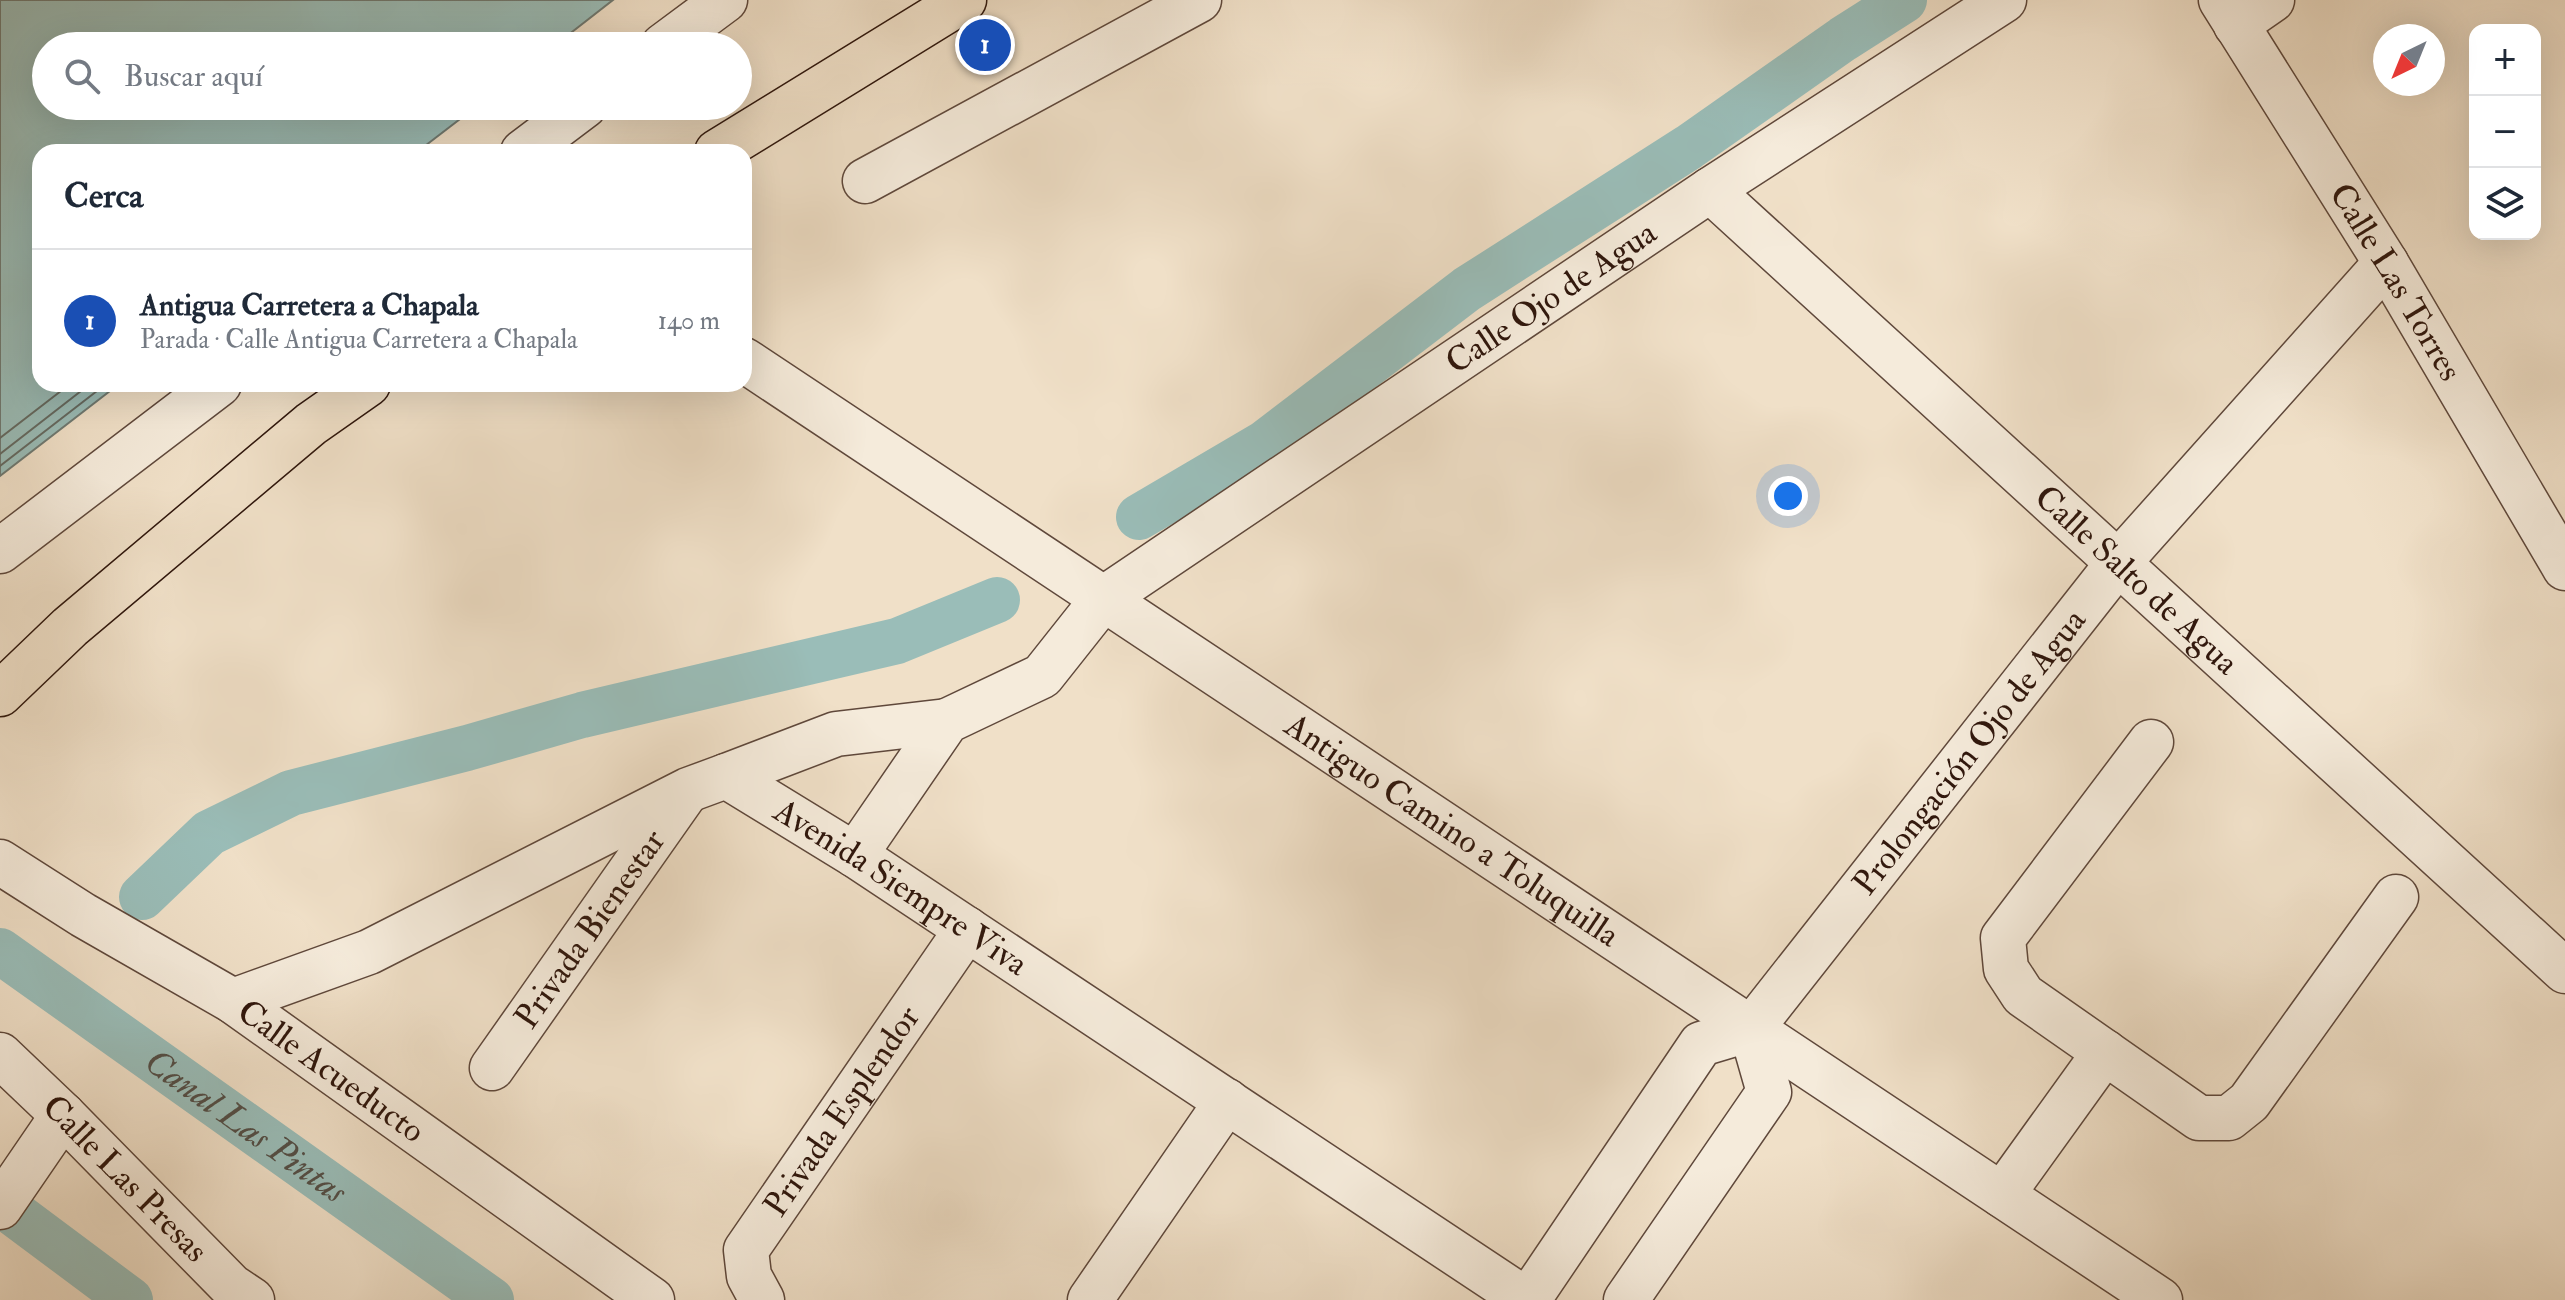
<!DOCTYPE html>
<html lang="es">
<head>
<meta charset="utf-8">
<style>
	:root { --surface:#fff; --page:#f6f6f7; --text:#1f2937; --muted:#747a83; --line:#e0e1e3; --accent:#d93025 }
	body { margin:0; font-family:"IM FELL Double Pica",serif; background:var(--page); color:var(--text) }
	.controls { position:absolute; right:24px; top:24px; display:grid; overflow:hidden; border-radius:16px; box-shadow:0 8px 32px #0002 }
	.controls button { width:72px; height:72px; display:grid; place-items:center; padding:0; border:0; border-bottom:2px solid var(--line); background:var(--surface); color:var(--text); font:40px sans-serif }
	.compass { position:absolute; left:2373px; top:24px; width:72px; height:72px; border-radius:50%; background:var(--surface); box-shadow:0 8px 32px #0002; rotate:223deg }
	.you { position:absolute; left:1788px; top:496px; width:28px; height:28px; margin:-20px; border:6px solid #fff; border-radius:50%; background:#1a73e8; box-shadow:0 0 0 12px #1a73e833 }
	.badge { display:grid; place-items:center; width:52px; height:52px; border-radius:50%; background:var(--accent); color:#fff; font-size:26px; font-weight:700 }
	.pin { position:absolute; translate:-50% -50%; border:4px solid #fff; box-shadow:0 2px 8px #0006 }
	.list { margin:0; padding:0; list-style:none }
	h2 { display:flex; justify-content:space-between; align-items:center; height:104px; margin:0; padding:0 32px; font-size:34px }
	h2 small { font-size:26px; font-weight:400; color:var(--muted) }
	.list li { display:grid; grid-template-columns:52px 1fr auto; gap:24px; align-items:center; box-sizing:border-box; height:144px; padding:0 32px; border-top:2px solid var(--line) }
	.list b { display:block; font-size:30px; white-space:nowrap }
	.list p { margin:0; font-size:26px; white-space:nowrap; color:var(--muted) }
	.list em { font-size:26px; font-style:normal; color:var(--muted) }
	.icon { flex:none; width:44px; height:44px; fill:none; stroke:currentColor; stroke-width:2; stroke-linecap:round; stroke-linejoin:round }
	.map { position:relative; flex:none; width:2565px; height:1300px; overflow:hidden }
	.search { position:absolute; background:var(--surface); box-shadow:0 8px 32px #0002; left:32px; top:32px; width:720px; height:88px; display:flex; align-items:center; gap:20px; box-sizing:border-box; padding:0 28px; border-radius:44px; color:var(--muted); font-size:30px }
	.panel { position:absolute; background:var(--surface); box-shadow:0 8px 32px #0002; left:32px; top:144px; width:720px; height:248px; border-radius:24px }
	.map>svg:first-child { display:block }
	.water { fill:#9abdb8; stroke:#6f7a73; stroke-width:2 }
	.lines { fill:none; stroke-linecap:round; stroke-linejoin:round }
	.shore { stroke:#646a62; stroke-width:2 }
	.canal { stroke:#9abdb8; stroke-width:46 }
	.minor-casing { stroke:#5f483b; stroke-width:47 }
	.major-casing { stroke:#2f160c; stroke-width:47 }
	.minor { stroke:#f5ebdb; stroke-width:44 }
	.major { stroke:#f0e0c8; stroke-width:44 }
	.labels { text-anchor:middle; dominant-baseline:central; stroke-width:7; stroke-linejoin:round; paint-order:stroke }
	.street-label { font-size:34px; fill:#2f160c; stroke:#f5ebdb }
	.water-label { font-size:36px; font-style:italic; fill:#545048; stroke:#f5ebdb }
</style>
</head>
<body>
<div class="map">
<svg width="2565" height="1300" viewBox="0 0 2565 1300">
	<rect width="100%" height="100%" fill="#f0e0c8"/>
	<filter id="stains"><feTurbulence type="fractalNoise" baseFrequency=".0025" numOctaves="4"/><feColorMatrix values="0 0 0 0 .2 0 0 0 0 .09 0 0 0 0 .02 0 0 0 .5 -.17"/></filter>
	<radialGradient id="worn" r=".72"><stop offset=".6" stop-color="#630" stop-opacity="0"/><stop offset="1" stop-color="#630" stop-opacity=".3"/></radialGradient>
	<!-- water -->
	<path class="water" d="M0 0H613L554 46H46V106H477L417 152H40V384H119L0 476Z"/>
	<g class="lines">
		<!-- shore -->
		<path class="shore" d="M0 438 70 384
			M0 454 90 384
			M0 466 106 384"/>
		<!-- canal -->
		<g class="canal">
			<path d="M1139 517 1265 443 1467 289 1689 147 1843 39 1904 0"/>
			<path d="M142 897 209 833 291 793 467 748 582 715 897 641 997 600"/>
			<path id="s1" d="M0 951 491 1300"/>
			<path d="M0 1203 130 1300"/>
		</g>
		<!-- minor casing -->
		<g class="minor-casing">
			<g id="minor">
				<path id="s2" d="M2221 0 2386 263 2565 568"/>
				<path d="M2236 25 2272 0"/>
				<path d="M663 46 725 0"/>
				<path d="M523 152 584 106"/>
				<path d="M865 181 1199 0"/>
				<path id="s3" d="M1710 190 2565 971"/>
				<path id="s4" d="M744 360 2160 1300"/>
				<path d="M0 551 219 384"/>
				<path d="M2151 742 2003 938 2006 969 2023 995 2199 1118H2229L2249 1102 2396 897"/>
				<path d="M726 776 836 734 947 721"/>
				<path id="s5" d="M855 855 947 721 1042 676 1103 599 1710 190 2004 0"/>
				<path id="s6" d="M0 862 83 915 233 1001 652 1300"/>
				<path id="s7" d="M233 1001 369 952 688 790 726 776 855 855 1526 1300"/>
				<path id="s8" d="M0 1055 63 1115 231 1286 252 1300"/>
				<path id="s9" d="M492 1068 684 795"/>
				<path d="M2002 1195 2105 1052"/>
				<path d="M0 1207 63 1115"/>
				<path id="s10" d="M762 1300 749 1276 746 1250 967 929"/>
				<path d="M1090 1300 1227 1101"/>
				<path id="s11" d="M1528 1300 1701 1044 1751 1029 2118 563 2386 263"/>
				<path d="M1626 1300 1769 1092 1751 1029"/>
			</g>
		</g>
		<!-- major casing -->
		<g class="major-casing">
			<path id="major" d="M717 152 964 0
				M0 694 70 627 311 424 368 384"/>
		</g>
		<!-- minor -->
		<use href="#minor" class="minor"/>
		<!-- major -->
		<use href="#major" class="major"/>
	</g>
	<g class="labels">
		<!-- street labels -->
		<g class="street-label">
			<text stroke="none"><textPath href="#s2" startOffset="332">Calle Las Torres</textPath></text>
			<text stroke="none"><textPath href="#s5" startOffset="906">Calle Ojo de Agua</textPath></text>
			<text stroke="none"><textPath href="#s3" startOffset="578">Calle Salto de Agua</textPath></text>
			<text stroke="none"><textPath href="#s11" startOffset="714">Prolongación Ojo de Agua</textPath></text>
			<text stroke="none"><textPath href="#s4" startOffset="850">Antiguo Camino a Toluquilla</textPath></text>
			<text stroke="none"><textPath href="#s7" startOffset="750">Avenida Siempre Viva</textPath></text>
			<text stroke="none"><textPath href="#s9" startOffset="170">Privada Bienestar</textPath></text>
			<text stroke="none"><textPath href="#s6" startOffset="392">Calle Acueducto</textPath></text>
			<text stroke="none"><textPath href="#s10" startOffset="222">Privada Esplendor</textPath></text>
			<text stroke="none"><textPath href="#s8" startOffset="176">Calle Las Presas</textPath></text>
		</g>
		<!-- water labels -->
		<g class="water-label">
			<text stroke="none"><textPath href="#s1" startOffset="302">Canal Las Pintas</textPath></text>
		</g>
	</g>
	<rect width="100%" height="100%" filter="url(#stains)"/>
	<rect width="100%" height="100%" fill="url(#worn)"/>
</svg>
<div class="controls">
<button>+</button>
<button>−</button>
<button><svg class="icon" aria-label="layers" viewBox="0 0 24 24"><path d="M12 4l9 5-9 5-9-5zM3 14l9 5 9-5"/></svg></button>
</div>
<svg class="compass" viewBox="-18 -18 36 36"><path d="M0-13l5 13h-10z" fill="#e53935"/><path d="M0 13l5-13h-10z" fill="#747a83"/></svg>
<div class="you"></div>
<div class="pin badge" style="left:985px;top:45px;background:#1a4fb4">1</div>
<div class="search"><svg class="icon" aria-label="search" viewBox="0 0 24 24"><circle cx="10" cy="10" r="6"/><path d="M15 15l6 6"/></svg>Buscar aquí</div>
<section class="panel">
<h2>Cerca<small></small></h2>
<ul class="list">
<li><span class="badge" style="background:#1a4fb4">1</span><div><b>Antigua Carretera a Chapala</b><p>Parada · Calle Antigua Carretera a Chapala</p></div><em>140 m</em></li>
</ul>
</section>
</div>
</body>
</html>
